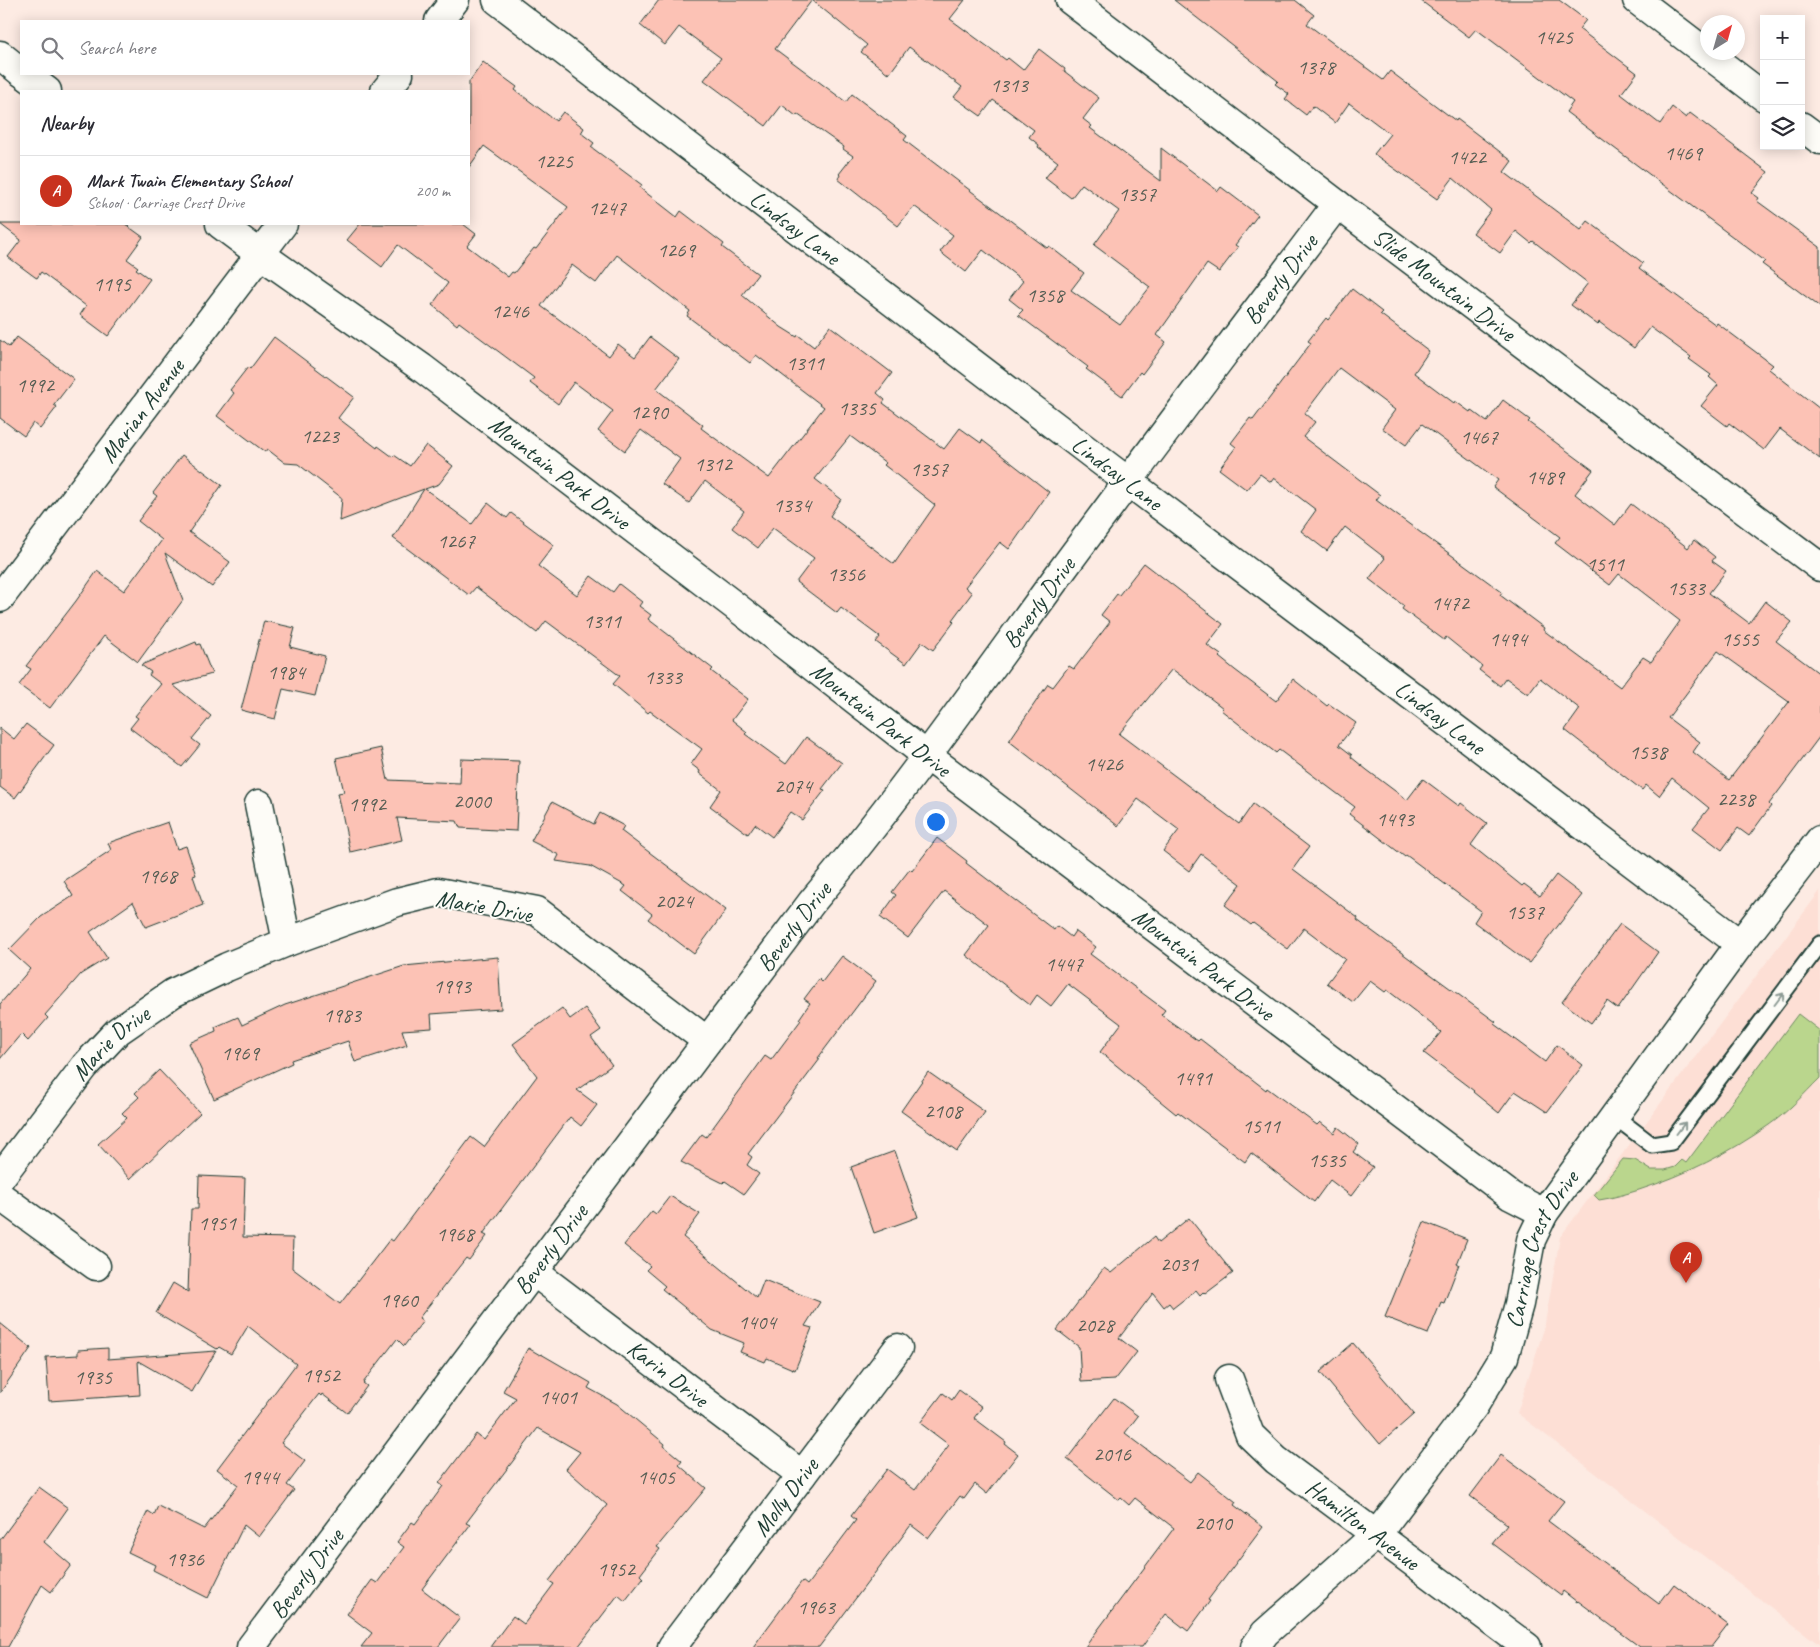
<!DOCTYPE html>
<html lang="en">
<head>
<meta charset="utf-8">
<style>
	:root { --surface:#fff; --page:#f7f7f7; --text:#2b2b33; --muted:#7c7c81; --line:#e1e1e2; --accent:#c8321e }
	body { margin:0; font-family:Caveat,sans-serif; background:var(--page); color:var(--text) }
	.controls { position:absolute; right:15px; top:15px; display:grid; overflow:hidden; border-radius:0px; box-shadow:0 2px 12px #0003 }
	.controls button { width:45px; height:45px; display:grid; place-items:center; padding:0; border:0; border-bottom:1px solid var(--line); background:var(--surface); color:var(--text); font:25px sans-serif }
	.compass { position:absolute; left:1700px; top:15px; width:45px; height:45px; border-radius:50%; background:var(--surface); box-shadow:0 2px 12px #0003; rotate:37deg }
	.you { position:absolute; left:935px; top:821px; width:18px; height:18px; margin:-12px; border:4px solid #fff; border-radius:50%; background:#1a73e8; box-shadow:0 0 0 8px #1a73e833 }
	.badge { display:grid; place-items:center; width:32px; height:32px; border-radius:50%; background:var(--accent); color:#fff; font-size:16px; font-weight:700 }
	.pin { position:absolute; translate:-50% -41px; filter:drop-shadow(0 1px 2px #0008) }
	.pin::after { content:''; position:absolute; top:26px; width:18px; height:15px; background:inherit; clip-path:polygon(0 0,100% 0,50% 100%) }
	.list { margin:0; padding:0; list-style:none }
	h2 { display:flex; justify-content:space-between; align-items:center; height:65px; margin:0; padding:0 20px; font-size:21px }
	h2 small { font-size:16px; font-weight:400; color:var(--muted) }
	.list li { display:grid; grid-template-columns:32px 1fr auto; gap:15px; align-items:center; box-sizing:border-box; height:70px; padding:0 20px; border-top:1px solid var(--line) }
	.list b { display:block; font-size:19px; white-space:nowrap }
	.list p { margin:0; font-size:16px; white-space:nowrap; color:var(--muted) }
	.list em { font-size:16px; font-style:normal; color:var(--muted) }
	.icon { flex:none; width:28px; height:28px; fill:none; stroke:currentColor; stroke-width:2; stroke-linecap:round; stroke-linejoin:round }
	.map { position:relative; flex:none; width:1820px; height:1647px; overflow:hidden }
	.search { position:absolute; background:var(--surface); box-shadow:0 2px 12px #0003; left:20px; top:20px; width:450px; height:55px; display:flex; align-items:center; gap:12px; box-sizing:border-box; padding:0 18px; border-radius:0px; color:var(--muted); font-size:19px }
	.panel { position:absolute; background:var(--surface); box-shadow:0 2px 12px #0003; left:20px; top:90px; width:450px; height:135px; border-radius:0px }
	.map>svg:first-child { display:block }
	.built { fill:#fddfd5 }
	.green { fill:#bad68d; stroke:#6c8a60 }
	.building { fill:#fcc2b5; stroke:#1f3d34; fill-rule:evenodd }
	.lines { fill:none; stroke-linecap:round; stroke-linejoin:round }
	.lane-casing { stroke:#1f3d34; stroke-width:19 }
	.street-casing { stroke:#1f3d34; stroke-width:31 }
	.lane { stroke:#fdfcf7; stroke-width:15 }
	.street { stroke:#fdfcf7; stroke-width:28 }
	.oneway { stroke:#8e9c96 }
	.labels { text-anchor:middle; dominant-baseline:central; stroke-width:4; stroke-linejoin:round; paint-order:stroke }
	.number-label { font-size:21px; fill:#565e54 }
	.street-label { font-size:24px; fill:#1f3d34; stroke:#fdfcf7 }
</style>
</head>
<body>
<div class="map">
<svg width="1820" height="1647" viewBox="0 0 1820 1647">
	<rect width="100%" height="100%" fill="#fdebe3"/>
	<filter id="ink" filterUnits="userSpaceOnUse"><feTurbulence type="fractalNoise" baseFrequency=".02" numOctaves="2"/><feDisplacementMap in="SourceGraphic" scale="10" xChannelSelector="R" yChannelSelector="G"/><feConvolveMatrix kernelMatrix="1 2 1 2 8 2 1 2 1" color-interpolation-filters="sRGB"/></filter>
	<g filter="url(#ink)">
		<!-- built -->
		<path class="built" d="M1820 891V1645L1517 1413 1544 1329 1560 1237Z"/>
		<!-- green -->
		<path class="green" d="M1798 1014 1820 1031V1078C1804 1094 1788 1112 1769 1125 1730 1153 1685 1175 1639 1190 1626 1194 1613 1198 1599 1200L1594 1195 1623 1159 1635 1160 1651 1170H1665L1675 1167 1682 1160 1686 1163Z"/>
		<!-- building -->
		<path class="building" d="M659 0H812L775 49 846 102 852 94 907 136 904 140 971 191 1047 248 1049 246 1084 273 1071 290 1120 325 1150 287 1094 245 1119 211 1082 184 1071 198 1045 178 1058 162 1038 147 1039 145 1029 137 1034 130 993 100 981 116 954 97 962 87 909 47 889 74 861 52 867 45 812 0H965L950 19 1006 60 1008 58 1023 70 1039 49 1065 69 1064 71 1099 98 1083 119 1092 126 1090 128 1161 181V148L1218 191 1221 187 1258 215 1235 245 1238 247 1219 272 1207 264 1157 335 1166 342 1142 374 1140 372 1122 396 1086 369 1088 367 1018 315 1023 310 1009 299 1023 281 983 250 966 272 940 252 953 235 914 206 898 226 838 179 840 175 839 174 853 156 843 149 844 147 797 114 796 116 782 105 766 126 704 80 721 58 679 27 665 45 640 25Z
			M1174 0H1295L1314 15 1307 24 1383 80 1390 71 1456 121 1457 119 1512 161 1504 172 1581 230 1588 221 1643 263 1639 268 1716 325 1717 323 1773 365 1769 369 1820 409V459L1780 429 1764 450 1729 423 1727 426 1701 406 1718 385 1709 377 1711 375 1689 359 1691 357 1650 327 1634 348 1599 322 1598 325 1571 305 1588 283 1533 241 1531 243 1516 231 1500 253 1473 233 1491 210 1453 178 1437 199 1374 154 1390 134 1349 103 1335 123 1313 106 1306 115 1285 99 1289 94 1275 84 1278 81Z
			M1420 0H1559L1586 20 1579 29 1637 73 1621 94 1660 124 1672 107 1686 118 1690 113 1768 172 1752 193 1759 198 1757 201 1820 247V307L1762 264 1765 261 1566 112 1573 102 1476 29 1469 37Z
			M483 62 517 87 515 90 556 121 563 112 584 128 581 133 594 143 591 147 642 185 640 188 677 217 681 211 724 244 722 247 758 274 742 295 781 327 797 337 798 335 814 347 830 326 892 373 877 393 885 400 883 403 903 418 944 449 960 428 981 443 982 440 1049 492 1009 549 1000 542 965 587 972 593 952 620 954 622 933 650 922 642 906 664 876 642 880 637 841 608 837 613 796 582 814 558 773 528 758 548 732 528 744 511 705 481 689 503 662 484 680 459 641 430 625 451 598 431 613 411 574 382 558 404 530 383 534 378 459 322 457 325 432 305 448 283 398 245 382 267 347 240 360 224H463L476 234 467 246 508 277 512 272 514 273 534 248 536 249 568 207 484 146 469 167V82ZM617 255 690 311 687 316 750 363 756 355 824 407 769 478 701 428 703 425 656 389 679 359 650 337 635 357 618 344 609 356 541 306 572 265 596 283ZM850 436 886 463 884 465 935 505 894 564 830 516 841 499 815 479Z
			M0 224H125L143 237 127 259 138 267 136 269 150 279 108 336 80 315 86 306 41 272 37 278 35 277 8 257 21 240Z
			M1352 289 1382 312 1380 314 1429 351 1414 373 1454 403 1455 401 1470 412 1471 410 1487 422 1503 400 1530 420 1528 422 1593 470 1575 494 1615 525 1631 504 1688 548 1694 540 1715 557 1712 561 1726 571 1709 593 1749 623 1765 601 1792 622 1776 641 1820 674V736L1769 804 1771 806 1749 836 1738 828 1722 850 1693 828 1709 808 1672 778 1659 796 1646 785 1642 790 1565 730 1580 709 1540 678 1528 694 1506 678 1500 686 1479 670 1482 666 1446 637 1444 640 1402 609 1404 606 1369 579 1385 558 1345 527 1327 551 1301 531 1316 510 1274 478 1271 482 1260 474 1247 490 1219 469 1236 447 1231 443 1250 418 1253 420 1311 343 1308 341 1326 318 1328 320ZM1339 368 1395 410 1382 428 1406 445 1422 424 1498 480 1493 487 1560 537 1555 543 1610 585 1619 574 1680 621 1651 662 1643 657 1620 687 1543 630 1544 628 1500 595 1502 592 1376 500 1380 495 1303 437 1315 422 1305 414V413ZM1718 651 1789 702 1729 780 1693 752 1700 742 1668 718Z
			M17 337 74 379 54 405 57 407 40 429 33 423 24 436 0 418V340L9 347Z
			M274 337 354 397 338 418 377 448 378 446 393 457 394 455 410 466 426 445 453 466 439 484 425 489 472 524 488 503 507 518 511 513 554 545 538 566 577 595 591 576 613 592 619 584 642 602 639 606 651 615 648 619 713 669 711 671 748 699 732 720 747 732 745 734 786 764 806 737 842 763 822 789 825 790 802 820 790 812 772 837 755 824 748 834 710 806 721 790 699 773 700 771 691 764 702 749 650 711 648 713 613 684 620 676 546 621 537 633 476 587 469 595 393 538 424 489 340 521 342 498 298 464 285 463 267 449 265 452 217 416 234 393 230 390 248 367 250 369Z
			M182 455 222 485 189 532 230 562 212 587 165 553 183 600 138 662 104 636 50 708 19 685 31 669 26 666 76 601 97 571 124 591 162 540 138 521 157 496 153 493Z
			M1144 563 1223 624 1207 645 1221 655 1219 657 1235 670 1276 701 1293 679 1327 706 1329 704 1356 723 1339 745 1352 755 1351 757 1367 770 1407 800 1423 779 1459 806 1461 803 1487 823 1471 845 1522 886 1524 884 1540 896 1556 875 1582 895 1529 963 1474 922 1481 911 1406 855 1405 857 1349 814 1355 807 1279 750 1276 753 1221 710 1223 708 1172 669 1119 734 1239 824 1253 804 1309 847 1293 869 1358 918 1357 920 1496 1022 1494 1024 1545 1062 1557 1045 1583 1065 1547 1112 1515 1091 1499 1113 1473 1092 1474 1091 1424 1053 1441 1032 1425 1019 1387 990 1385 992 1370 981 1353 1002 1327 983 1345 959 1304 928 1288 949 1253 923 1251 925 1225 905 1241 884 1201 854 1189 871 1163 851 1179 830 1138 799 1118 826 1009 741 1048 684 1053 687 1069 666 1074 669 1110 622 1101 615 1117 594 1119 595Z
			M264 621 295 628 290 647 325 656 315 696 283 689 275 719 241 710Z
			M196 642 197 645 200 644 212 674 173 685 211 716 192 739 200 745 182 767 130 728 138 718 135 716 161 684 149 675 151 672 141 665Z
			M26 724 54 745 15 798 0 787V728L14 739Z
			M381 748 388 780 460 783 461 759 519 761 516 831 460 828 457 821 397 818 402 840 350 852 338 793 344 792 336 758Z
			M552 802 594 824 600 813 624 826 621 831 726 910 694 954 648 919 652 914 622 891 626 886 590 866 556 861 559 855 531 841Z
			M168 822 177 849 186 846 196 875 193 876 203 905 146 927 133 902 90 932 107 958 81 974 45 1015 48 1018 28 1041 21 1034 0 1059V1004L30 969 9 950 41 917 73 896 64 881 111 850 108 843Z
			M937 838 967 861 966 863 1054 930 1057 926 1071 937 1075 931 1096 947 1090 954 1165 1010 1161 1015 1198 1041 1200 1039 1266 1090 1267 1088 1317 1125 1320 1122 1334 1133 1338 1127 1359 1144 1353 1152 1373 1167 1351 1196 1330 1180 1314 1202 1251 1153 1245 1162 1178 1112 1176 1114 1100 1052 1121 1024 1068 984 1051 1006 1037 995 1030 1005 966 955 989 925 944 891 908 938 880 917 896 895 892 892 910 869 912 871Z
			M1620 924 1658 952 1618 1009 1607 1001 1591 1023 1562 1002Z
			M842 956 876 981 818 1058 820 1059 748 1154 752 1157 747 1165 759 1174 744 1194 725 1181 723 1183 681 1162 702 1134 706 1137 765 1056 771 1060 801 1020 799 1019 810 1003 804 999 819 979 822 982Z
			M498 957 501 1009 431 1014 432 1028 402 1030 407 1045 355 1062 348 1041 291 1060 292 1063 214 1099 189 1043 216 1031 215 1027 238 1017 242 1025 285 1005 404 966Z
			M562 1008 570 1019 585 1008 601 1030 591 1037 612 1065 577 1090 597 1105 581 1126 570 1117 483 1234 487 1236 469 1260 466 1258 419 1318 423 1321 404 1346 397 1339 363 1383 367 1386 347 1413 322 1394 321 1396 319 1394 281 1443 305 1461 287 1485 294 1490 259 1537 244 1525 208 1598 153 1570 155 1565 128 1552 148 1511 154 1515 158 1506 204 1529 238 1485 217 1469 296 1364 248 1326 231 1354 219 1347 217 1349 156 1313 173 1283 188 1292 191 1209H198L199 1176 245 1178 243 1237 293 1238 292 1268 340 1304 390 1239 393 1241 471 1137 484 1147 537 1076 513 1044Z
			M159 1070 200 1113 130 1179 98 1144 127 1118 122 1113 139 1097 135 1093Z
			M928 1072 985 1112 957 1151 901 1111Z
			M895 1151 918 1217 874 1233 851 1167Z
			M670 1196 700 1214 683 1237 757 1298 764 1280 820 1302 805 1326 812 1328 795 1370 767 1358 765 1362 740 1352 744 1343 712 1330 662 1289 665 1286 646 1270 650 1266 624 1245 652 1211 656 1214Z
			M1189 1218 1233 1273 1205 1294 1203 1292 1200 1295 1196 1290 1173 1308 1169 1303 1164 1307 1153 1293 1119 1338 1137 1352 1115 1380 1081 1382 1079 1347 1057 1330 1104 1268 1111 1273 1154 1237 1158 1243Z
			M1424 1222 1467 1239 1457 1264H1459L1444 1303 1441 1302 1428 1334 1385 1317Z
			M0 1323 31 1348 0 1393Z
			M1353 1343 1414 1414 1380 1444 1320 1372Z
			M108 1348V1359L216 1351 192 1392 138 1361 140 1395 49 1401 46 1357 78 1355V1350Z
			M528 1348 540 1355 541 1354 591 1383 588 1388 617 1404 665 1444 664 1446 682 1461 679 1465 706 1488 657 1547 660 1549 640 1575 643 1578 625 1601 618 1595 578 1647H490L513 1616 524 1624 554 1584 549 1581 607 1505 566 1469 580 1452 538 1428 466 1523 470 1525 422 1589 460 1618 438 1647H361L372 1633 347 1614 372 1580 377 1583 404 1547 397 1542 412 1522 415 1524 443 1486 439 1483 476 1434 484 1440 516 1398 503 1391Z
			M959 1390 982 1407 974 1418 1006 1442 1005 1444 1018 1454 987 1494 975 1484 964 1499 960 1496 928 1538 911 1525 819 1647H753L802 1581 807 1585 856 1520 851 1516 887 1469 915 1490 949 1445 920 1423 943 1393 952 1400Z
			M1114 1398 1138 1416 1125 1433 1190 1482 1198 1472 1236 1502 1234 1505 1263 1527 1208 1600 1210 1601 1188 1631 1166 1614 1142 1647H1085L1174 1528 1135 1498 1129 1505 1121 1498 1119 1500 1067 1459Z
			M1501 1455 1564 1501 1548 1521 1659 1604 1674 1584 1728 1625 1711 1647H1640L1578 1601 1577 1602 1563 1591 1561 1595 1492 1543 1507 1524 1470 1496Z
			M39 1487 68 1508 44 1542 71 1565 51 1592 42 1585 8 1647H0V1540Z"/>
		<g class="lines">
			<!-- lane casing -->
			<g class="lane-casing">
				<path id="lane" d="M1614 1116 1652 1145 1671 1142 1820 944"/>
			</g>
			<!-- street casing -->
			<g class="street-casing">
				<g id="street">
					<path id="s1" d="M497 0 1093 455 1740 944"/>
					<path id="s2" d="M1070 0 1337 204 1820 567"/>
					<path d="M1637 0 1764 97"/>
					<path d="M439 21 455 0"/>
					<path d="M0 55 21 72"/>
					<path d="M24 74 47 91"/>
					<path d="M385 91 399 74"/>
					<path d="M1801 126 1820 140"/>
					<path id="s3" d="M220 224 260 254 422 368 735 606 926 755 1511 1196 1544 1213"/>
					<path id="s4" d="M0 598 283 224"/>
					<path d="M259 804 287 942"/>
					<path id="s5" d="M0 1178 85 1066 118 1031 173 993 227 967 287 942 397 902 438 892 537 911 707 1041"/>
					<path d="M0 1196 96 1266"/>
					<path id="s6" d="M534 1272 802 1475"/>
					<path id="s7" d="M1229 1379 1250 1435 1276 1460 1527 1647"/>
					<path id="s8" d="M251 1647 812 902C901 796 981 681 1063 569 1153 447 1245 326 1337 204"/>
					<path id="s9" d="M672 1647 898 1348"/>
					<path id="s10" d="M1255 1647 1265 1633 1377 1534 1474 1406 1504 1357 1519 1304 1531 1240 1544 1213 1740 944 1820 840"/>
				</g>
			</g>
			<!-- lane -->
			<use href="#lane" class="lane"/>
			<!-- street -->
			<use href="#street" class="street"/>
		</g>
		<!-- one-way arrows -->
		<defs><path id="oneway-shaft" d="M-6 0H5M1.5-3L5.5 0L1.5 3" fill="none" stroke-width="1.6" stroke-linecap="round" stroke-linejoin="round" transform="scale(1.25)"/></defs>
		<g class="oneway">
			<use href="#oneway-shaft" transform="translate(1779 999) rotate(-53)"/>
			<use href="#oneway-shaft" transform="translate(1681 1128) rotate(-53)"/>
		</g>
	</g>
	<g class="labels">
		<!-- number labels -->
		<g class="number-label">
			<text x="1554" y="37">1425</text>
			<text x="1316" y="67">1378</text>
			<text x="1009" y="85">1313</text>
			<text x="1683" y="153">1469</text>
			<text x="1467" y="157">1422</text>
			<text x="554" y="161">1225</text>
			<text x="1137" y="194">1357</text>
			<text x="607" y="208">1247</text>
			<text x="676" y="250">1269</text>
			<text x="112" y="284">1195</text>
			<text x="1045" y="295">1358</text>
			<text x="510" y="311">1246</text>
			<text x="805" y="363">1311</text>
			<text x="35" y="385">1992</text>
			<text x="857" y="408">1335</text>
			<text x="649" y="412">1290</text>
			<text x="320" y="436">1223</text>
			<text x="1479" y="437">1467</text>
			<text x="713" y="464">1312</text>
			<text x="929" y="469">1357</text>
			<text x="1545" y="477">1489</text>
			<text x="792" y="505">1334</text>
			<text x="456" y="541">1267</text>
			<text x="1605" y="564">1511</text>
			<text x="846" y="574">1356</text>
			<text x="1686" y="588">1533</text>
			<text x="1450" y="603">1472</text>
			<text x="602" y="621">1311</text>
			<text x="1508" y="639">1494</text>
			<text x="1740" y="639">1555</text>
			<text x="286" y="672">1984</text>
			<text x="663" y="677">1333</text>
			<text x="1648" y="752">1538</text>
			<text x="1104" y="764">1426</text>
			<text x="793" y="786">2074</text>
			<text x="1736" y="799">2238</text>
			<text x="472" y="801">2000</text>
			<text x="367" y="804">1992</text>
			<text x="1395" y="819">1493</text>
			<text x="158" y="876">1968</text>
			<text x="674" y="901">2024</text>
			<text x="1525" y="912">1537</text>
			<text x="1064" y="964">1447</text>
			<text x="452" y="986">1993</text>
			<text x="342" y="1015">1983</text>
			<text x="240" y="1053">1969</text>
			<text x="1193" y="1078">1491</text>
			<text x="943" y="1111">2108</text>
			<text x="1261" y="1126">1511</text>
			<text x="1327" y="1160">1535</text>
			<text x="217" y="1223">1951</text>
			<text x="455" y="1234">1968</text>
			<text x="1179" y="1264">2031</text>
			<text x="399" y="1300">1960</text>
			<text x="757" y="1322">1404</text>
			<text x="1095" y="1325">2028</text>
			<text x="321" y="1375">1952</text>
			<text x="93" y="1377">1935</text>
			<text x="558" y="1397">1401</text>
			<text x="1112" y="1454">2016</text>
			<text x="260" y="1477">1944</text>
			<text x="656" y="1477">1405</text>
			<text x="1213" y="1523">2010</text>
			<text x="185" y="1559">1936</text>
			<text x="616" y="1569">1952</text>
			<text x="816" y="1607">1963</text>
		</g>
		<!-- street labels -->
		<g class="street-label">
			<text stroke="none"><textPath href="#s1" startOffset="375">Lindsay Lane</textPath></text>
			<text stroke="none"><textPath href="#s8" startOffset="1712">Beverly Drive</textPath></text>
			<text stroke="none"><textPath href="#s2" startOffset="470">Slide Mountain Drive</textPath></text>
			<text stroke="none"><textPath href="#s4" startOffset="235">Marian Avenue</textPath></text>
			<text stroke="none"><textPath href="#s3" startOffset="421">Mountain Park Drive</textPath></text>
			<text stroke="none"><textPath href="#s1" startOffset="780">Lindsay Lane</textPath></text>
			<text stroke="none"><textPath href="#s8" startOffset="1308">Beverly Drive</textPath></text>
			<text stroke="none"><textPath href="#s1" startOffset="1185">Lindsay Lane</textPath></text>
			<text stroke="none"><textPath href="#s3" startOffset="826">Mountain Park Drive</textPath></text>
			<text transform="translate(484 906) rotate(10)">Marie Drive</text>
			<text stroke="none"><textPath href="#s8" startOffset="902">Beverly Drive</textPath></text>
			<text stroke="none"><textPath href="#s3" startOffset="1231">Mountain Park Drive</textPath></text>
			<text stroke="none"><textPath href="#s5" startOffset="175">Marie Drive</textPath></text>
			<text stroke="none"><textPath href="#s8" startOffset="498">Beverly Drive</textPath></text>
			<text stroke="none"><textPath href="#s10" startOffset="500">Carriage Crest Drive</textPath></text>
			<text stroke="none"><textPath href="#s6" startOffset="168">Karin Drive</textPath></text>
			<text stroke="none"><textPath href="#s9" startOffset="188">Molly Drive</textPath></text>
			<text stroke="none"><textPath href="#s7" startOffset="204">Hamilton Avenue</textPath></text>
			<text stroke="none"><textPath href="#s8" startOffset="92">Beverly Drive</textPath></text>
		</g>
	</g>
</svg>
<div class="controls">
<button>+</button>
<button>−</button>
<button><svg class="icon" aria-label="layers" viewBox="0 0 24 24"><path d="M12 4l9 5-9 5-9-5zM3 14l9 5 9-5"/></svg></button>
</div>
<svg class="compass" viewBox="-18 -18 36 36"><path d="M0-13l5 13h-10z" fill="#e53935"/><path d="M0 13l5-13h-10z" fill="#7c7c81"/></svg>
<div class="you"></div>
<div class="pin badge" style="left:1686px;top:1283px">A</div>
<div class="search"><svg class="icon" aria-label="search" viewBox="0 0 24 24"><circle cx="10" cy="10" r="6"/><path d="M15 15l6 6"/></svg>Search here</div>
<section class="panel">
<h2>Nearby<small></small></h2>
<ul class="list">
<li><span class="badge">A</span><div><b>Mark Twain Elementary School</b><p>School · Carriage Crest Drive</p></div><em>200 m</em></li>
</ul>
</section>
</div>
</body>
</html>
